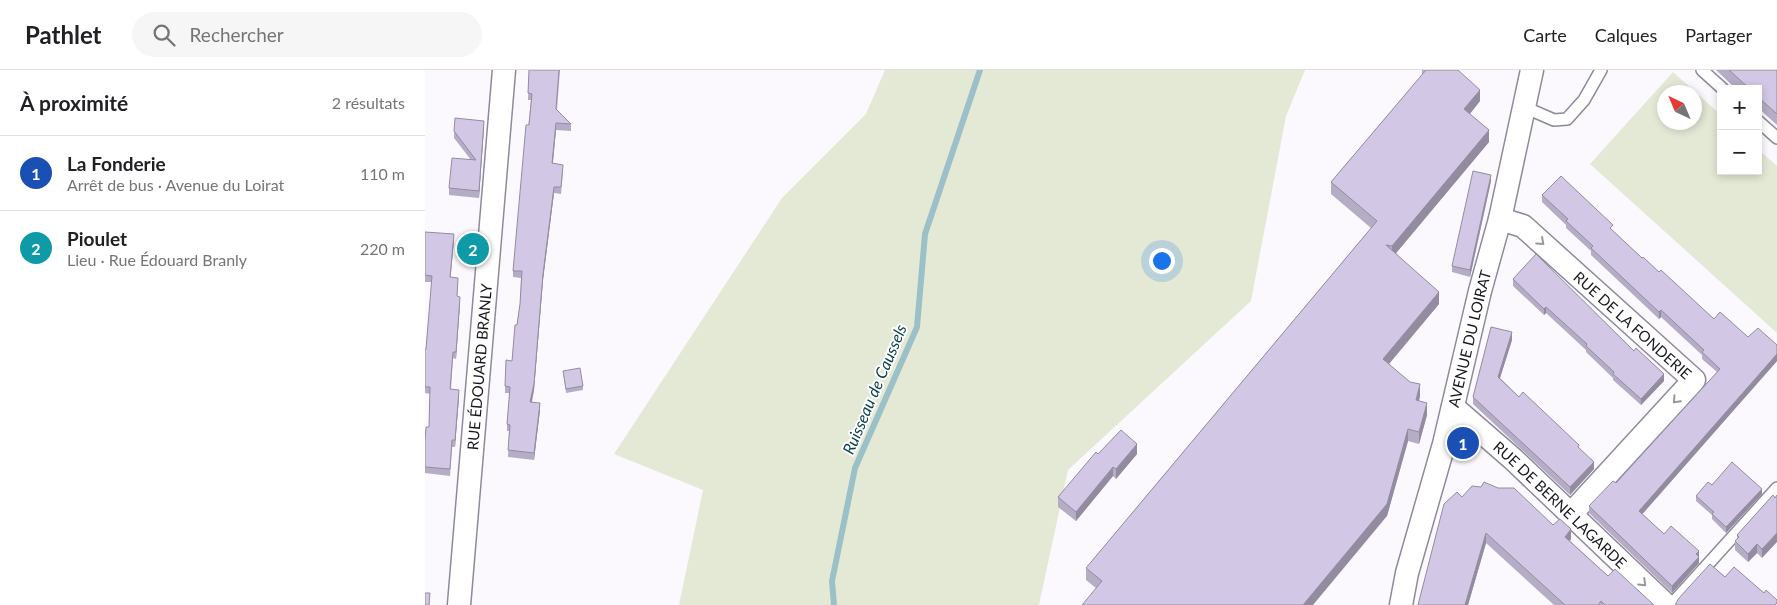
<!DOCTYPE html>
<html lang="fr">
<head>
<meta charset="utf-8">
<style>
	:root { --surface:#fff; --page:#f6f6f6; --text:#202124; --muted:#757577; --line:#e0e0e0; --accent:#2563eb }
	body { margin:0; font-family:Lato,sans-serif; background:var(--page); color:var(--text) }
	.controls { position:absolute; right:15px; top:15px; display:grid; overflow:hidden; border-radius:0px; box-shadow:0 2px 8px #0003 }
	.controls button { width:45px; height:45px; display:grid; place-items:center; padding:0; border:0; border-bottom:1px solid var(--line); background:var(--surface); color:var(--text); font:25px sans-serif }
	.compass { position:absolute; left:1232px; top:15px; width:45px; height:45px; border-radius:50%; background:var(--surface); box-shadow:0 2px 8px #0003; rotate:316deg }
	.you { position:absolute; left:736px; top:190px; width:18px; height:18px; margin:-12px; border:4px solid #fff; border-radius:50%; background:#1a73e8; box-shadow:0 0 0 8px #1a73e833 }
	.badge { display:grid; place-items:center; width:32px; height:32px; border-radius:50%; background:var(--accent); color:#fff; font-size:16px; font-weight:700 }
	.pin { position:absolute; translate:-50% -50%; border:2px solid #fff; box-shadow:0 1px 5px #0006 }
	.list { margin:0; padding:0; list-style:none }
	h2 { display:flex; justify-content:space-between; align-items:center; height:65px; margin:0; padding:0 20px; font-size:21px }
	h2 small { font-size:16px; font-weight:400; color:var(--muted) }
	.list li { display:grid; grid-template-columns:32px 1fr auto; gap:15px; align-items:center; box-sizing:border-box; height:75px; padding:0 20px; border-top:1px solid var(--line) }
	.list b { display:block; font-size:19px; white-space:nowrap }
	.list p { margin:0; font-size:16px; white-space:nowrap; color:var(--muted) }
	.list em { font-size:16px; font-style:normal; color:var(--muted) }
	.icon { flex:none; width:28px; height:28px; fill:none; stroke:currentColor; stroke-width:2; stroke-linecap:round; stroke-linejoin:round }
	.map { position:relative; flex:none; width:1352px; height:535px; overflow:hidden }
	header { display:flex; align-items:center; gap:30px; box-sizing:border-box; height:70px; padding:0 25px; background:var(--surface); border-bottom:1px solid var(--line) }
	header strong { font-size:24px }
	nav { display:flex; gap:28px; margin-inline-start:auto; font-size:18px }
	.search { width:350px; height:45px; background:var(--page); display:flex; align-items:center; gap:12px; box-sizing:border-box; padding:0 18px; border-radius:28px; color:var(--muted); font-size:19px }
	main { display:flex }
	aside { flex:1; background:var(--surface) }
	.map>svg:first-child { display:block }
	.green { fill:#e4e9d6; fill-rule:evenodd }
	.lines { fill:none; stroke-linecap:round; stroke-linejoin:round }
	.stream { stroke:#9cc0c7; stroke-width:6 }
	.lane-casing { stroke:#8f899b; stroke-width:14 }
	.street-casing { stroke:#8f899b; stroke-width:25 }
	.lane { stroke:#fff; stroke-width:11 }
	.street { stroke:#fff; stroke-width:22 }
	.wall { fill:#b5acc5 }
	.shaded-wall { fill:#938ca0 }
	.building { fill:#d2c8e5; stroke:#938ca0 }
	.oneway { stroke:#98979a }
	.labels { text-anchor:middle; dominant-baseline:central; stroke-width:4; stroke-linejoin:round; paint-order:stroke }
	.street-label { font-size:15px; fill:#19171e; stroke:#fff }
	.water-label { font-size:16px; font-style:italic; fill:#084149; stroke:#fff }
</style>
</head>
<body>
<header>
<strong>Pathlet</strong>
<div class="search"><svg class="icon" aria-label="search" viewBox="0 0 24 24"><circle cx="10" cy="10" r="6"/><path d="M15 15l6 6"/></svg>Rechercher</div>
<nav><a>Carte</a><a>Calques</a><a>Partager</a></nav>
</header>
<main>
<aside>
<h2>À proximité<small>2 résultats</small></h2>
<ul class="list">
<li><span class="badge" style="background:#1a4fb4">1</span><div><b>La Fonderie</b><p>Arrêt de bus · Avenue du Loirat</p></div><em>110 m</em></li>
<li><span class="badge" style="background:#0f9aa8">2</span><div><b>Pioulet</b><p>Lieu · Rue Édouard Branly</p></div><em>220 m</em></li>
</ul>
</aside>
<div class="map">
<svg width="1352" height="535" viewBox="0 0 1352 535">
	<rect width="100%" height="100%" fill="#fbf9fd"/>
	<!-- green -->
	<path class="green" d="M460 0H880L861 46 826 231 643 400 614 535H254L278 420 189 384 357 128 441 44Z
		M1248 2 1296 45V101H1333V79L1352 96V263L1165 94ZM1270 22V52H1240V22Z"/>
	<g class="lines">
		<!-- stream -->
		<path class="stream" d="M409 535 407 511 430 398 492 257 500 164 555 0"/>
		<!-- lane casing -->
		<g class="lane-casing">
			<path id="lane" d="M1277 0 1298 19
				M1099 37 1129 50 1142 49 1159 30 1176 0
				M1333 51 1352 68
				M1246 535 1352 418"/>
		</g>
		<!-- street casing -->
		<g class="street-casing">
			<g id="street">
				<path id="s1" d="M1075 149 1098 156 1269 310 1146 444"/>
				<path id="s2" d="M1028 337 1088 389 1241 535"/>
				<path id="s3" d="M34 535 79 0"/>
				<path id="s4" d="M976 535 982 503 1019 374 1055 221 1075 149 1107 0"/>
			</g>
		</g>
		<!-- lane -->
		<use href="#lane" class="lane"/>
		<!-- street -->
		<use href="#street" class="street"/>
	</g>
	<!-- wall -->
	<path class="wall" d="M104 0H135L132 40 146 54V61L131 60 128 93 138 101 136 124 129 123 118 210 109 320 107 332 115 340 109 390 83 387 84 361H82V354L85 323H80V316L87 291 95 234 96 208 88 207V201L106 30H103Z
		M997 0H1033L1055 31 1045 44 1064 72 971 183 1014 234 964 294 995 326 994 331 1002 345 994 374 983 371 962 446 671 518 661 510V498L946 158 906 124V112L997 5Z
		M1291 0H1352V55L1333 38V19H1311Z
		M59 57 54 128 24 125V118L46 90 29 68V61Z
		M1066 111 1045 207 1027 202V196Z
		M1117 125 1188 161 1217 188 1289 249 1323 267 1352 275V291L1217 444 1239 464 1274 488V493L1247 523 1164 443V436L1191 413 1292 302 1277 289V285L1236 247 1234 249 1166 185V181L1141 158V155L1117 132Z
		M0 162 29 170 25 207 33 214 32 226 35 233 31 289 28 288 26 319 34 326 30 377H27L25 406 0 403V371L4 357 5 324 0 323V279H1L7 212H0Z
		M1088 209 1239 311 1216 335 1188 310V308L1161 282V280L1121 243 1119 245 1088 216Z
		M1087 270 1075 308 1094 327 1154 378 1169 399 1145 425 1048 334V327Z
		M138 301 158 316V320L141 323Z
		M673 384H712L691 409 688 406 651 451 633 437V427Z
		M1287 415 1337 424 1301 463 1287 449V445L1271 431V426Z
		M1348 425 1337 488 1332 483 1323 492 1310 480V471L1312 469V465Z
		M1037 427 1128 455 1146 469 1145 471 1183 506 1229 535H1129L1061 473 1043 535H993Z"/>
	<!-- shaded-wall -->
	<path class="shaded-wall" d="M1055 20V31L1039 51V39Z
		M59 51V57L54 128V121Z
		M131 53V60L127 100V93Z
		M1064 60V72L967 188V176Z
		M1066 105V111L1045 207V200Z
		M129 117V123L118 210 109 320 105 339V332L118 204Z
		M29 164V170L25 214V207Z
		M1014 222V234L958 301V289Z
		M35 227V233L31 289V282Z
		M1121 237V243L1119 245V239Z
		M1236 240V247L1234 249V242Z
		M1087 262V270L1073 314V307Z
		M1352 284V291L1214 448V441Z
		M1239 304V311L1216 335V329Z
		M995 314V326L991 342V330Z
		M34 320V326L30 377V370Z
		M115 333V340L109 390V383Z
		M1002 333V345L994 374V362Z
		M983 359V371L962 446 888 535H878Z
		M712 374V384L691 409V399Z
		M1169 392V399L1145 425V417Z
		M688 397V406L651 451V442Z
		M1337 419V424L1301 463V457Z
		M1146 459V469L1140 476V467Z
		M1061 463V473L1043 535H1040Z
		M1352 463V472L1337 488V479Z
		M1332 474V483L1323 492V484Z
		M1274 481V493L1247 523V516Z"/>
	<!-- building -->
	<path class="building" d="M104 0H134L131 39 146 54 131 53 127 93 138 95 136 117H129L118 204 109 314 105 332 115 333 109 383 83 380 85 355 82 354 85 317 80 316 81 290 87 291 90 255H92L95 234 97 201H88L101 55H104L107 24 103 23Z
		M1001 0H1033L1055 20 1039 39 1064 60 967 176 961 175 1014 222 958 289 985 312 995 314 991 330 1002 333 994 362 983 359 962 434 878 535H657L677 511 661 498 952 151 906 112Z
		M1304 0H1352V44L1333 27V19H1325Z
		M30 48 59 51 54 121 24 118 27 88 51 90 29 61Z
		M1048 101 1066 105 1045 200 1027 196Z
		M1136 106 1188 155 1185 158 1217 188 1218 187 1234 202 1236 200 1289 249 1295 242 1323 267 1333 258 1352 275V284L1214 441 1239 464 1246 456 1274 481 1271 484 1274 487 1247 516 1164 436 1188 411 1191 413 1295 299 1277 282 1279 280 1236 240 1234 242 1166 178 1168 176 1141 151 1143 149 1117 125Z
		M0 162 29 164 25 207 33 208 32 226 35 227 31 282H28L25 319 34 320 30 370H27L25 399 0 397V371L1 357H4L5 317H0V279H1L7 206 0 205Z
		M1111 184 1209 281 1211 278 1239 304 1216 329 1188 304 1189 302 1161 276 1162 274 1121 237 1119 239 1088 209Z
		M1066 257 1087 262 1073 307 1094 327 1098 322 1154 375 1153 377 1169 392 1145 417 1048 327Z
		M155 298 158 316 141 319 138 301Z
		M696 360 712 374 691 399 688 397 651 442 633 427 671 382 673 384Z
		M1307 392 1337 419 1301 457 1287 444 1289 442 1271 426 1283 412 1287 415Z
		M1059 412 1073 418H1089L1128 455 1135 449 1146 459 1140 467 1183 506 1190 499 1229 535H1180L1176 531 1173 535H1140L1061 463 1040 535H993L1019 434 1032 422 1037 427 1047 416 1056 417Z
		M1348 425 1350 428 1352 425V463L1337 479 1332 474 1323 484 1310 471 1314 467 1312 465Z
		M1285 494 1300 507 1309 497 1339 523 1341 520 1352 530V533L1350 535H1250L1254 528Z
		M0 523H5L4 535H0Z"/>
	<!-- one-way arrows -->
	<defs><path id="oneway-chevron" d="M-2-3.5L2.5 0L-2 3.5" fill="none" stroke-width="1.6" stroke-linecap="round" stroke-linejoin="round" transform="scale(1.25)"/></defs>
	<g class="oneway">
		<use href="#oneway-chevron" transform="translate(1116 172) rotate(42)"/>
		<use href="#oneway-chevron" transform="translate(1251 330) rotate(133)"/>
		<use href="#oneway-chevron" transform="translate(1218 513) rotate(44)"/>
	</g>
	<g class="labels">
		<!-- street labels -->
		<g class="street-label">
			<text stroke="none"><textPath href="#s1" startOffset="172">RUE DE LA FONDERIE</textPath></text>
			<text stroke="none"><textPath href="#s4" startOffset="275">AVENUE DU LOIRAT</textPath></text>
			<text stroke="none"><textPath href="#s3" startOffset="239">RUE ÉDOUARD BRANLY</textPath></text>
			<text stroke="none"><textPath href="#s2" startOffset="145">RUE DE BERNE LAGARDE</textPath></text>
		</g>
		<!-- water labels -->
		<g class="water-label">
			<text transform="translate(449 319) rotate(-67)">Ruisseau de Caussels</text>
		</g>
	</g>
</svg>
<div class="controls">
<button>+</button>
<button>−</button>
</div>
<svg class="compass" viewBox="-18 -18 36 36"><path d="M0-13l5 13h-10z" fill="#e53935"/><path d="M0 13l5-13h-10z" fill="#757577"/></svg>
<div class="you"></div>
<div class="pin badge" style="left:1038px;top:373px;background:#1a4fb4">1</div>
<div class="pin badge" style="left:48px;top:179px;background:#0f9aa8">2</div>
</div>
</main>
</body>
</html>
